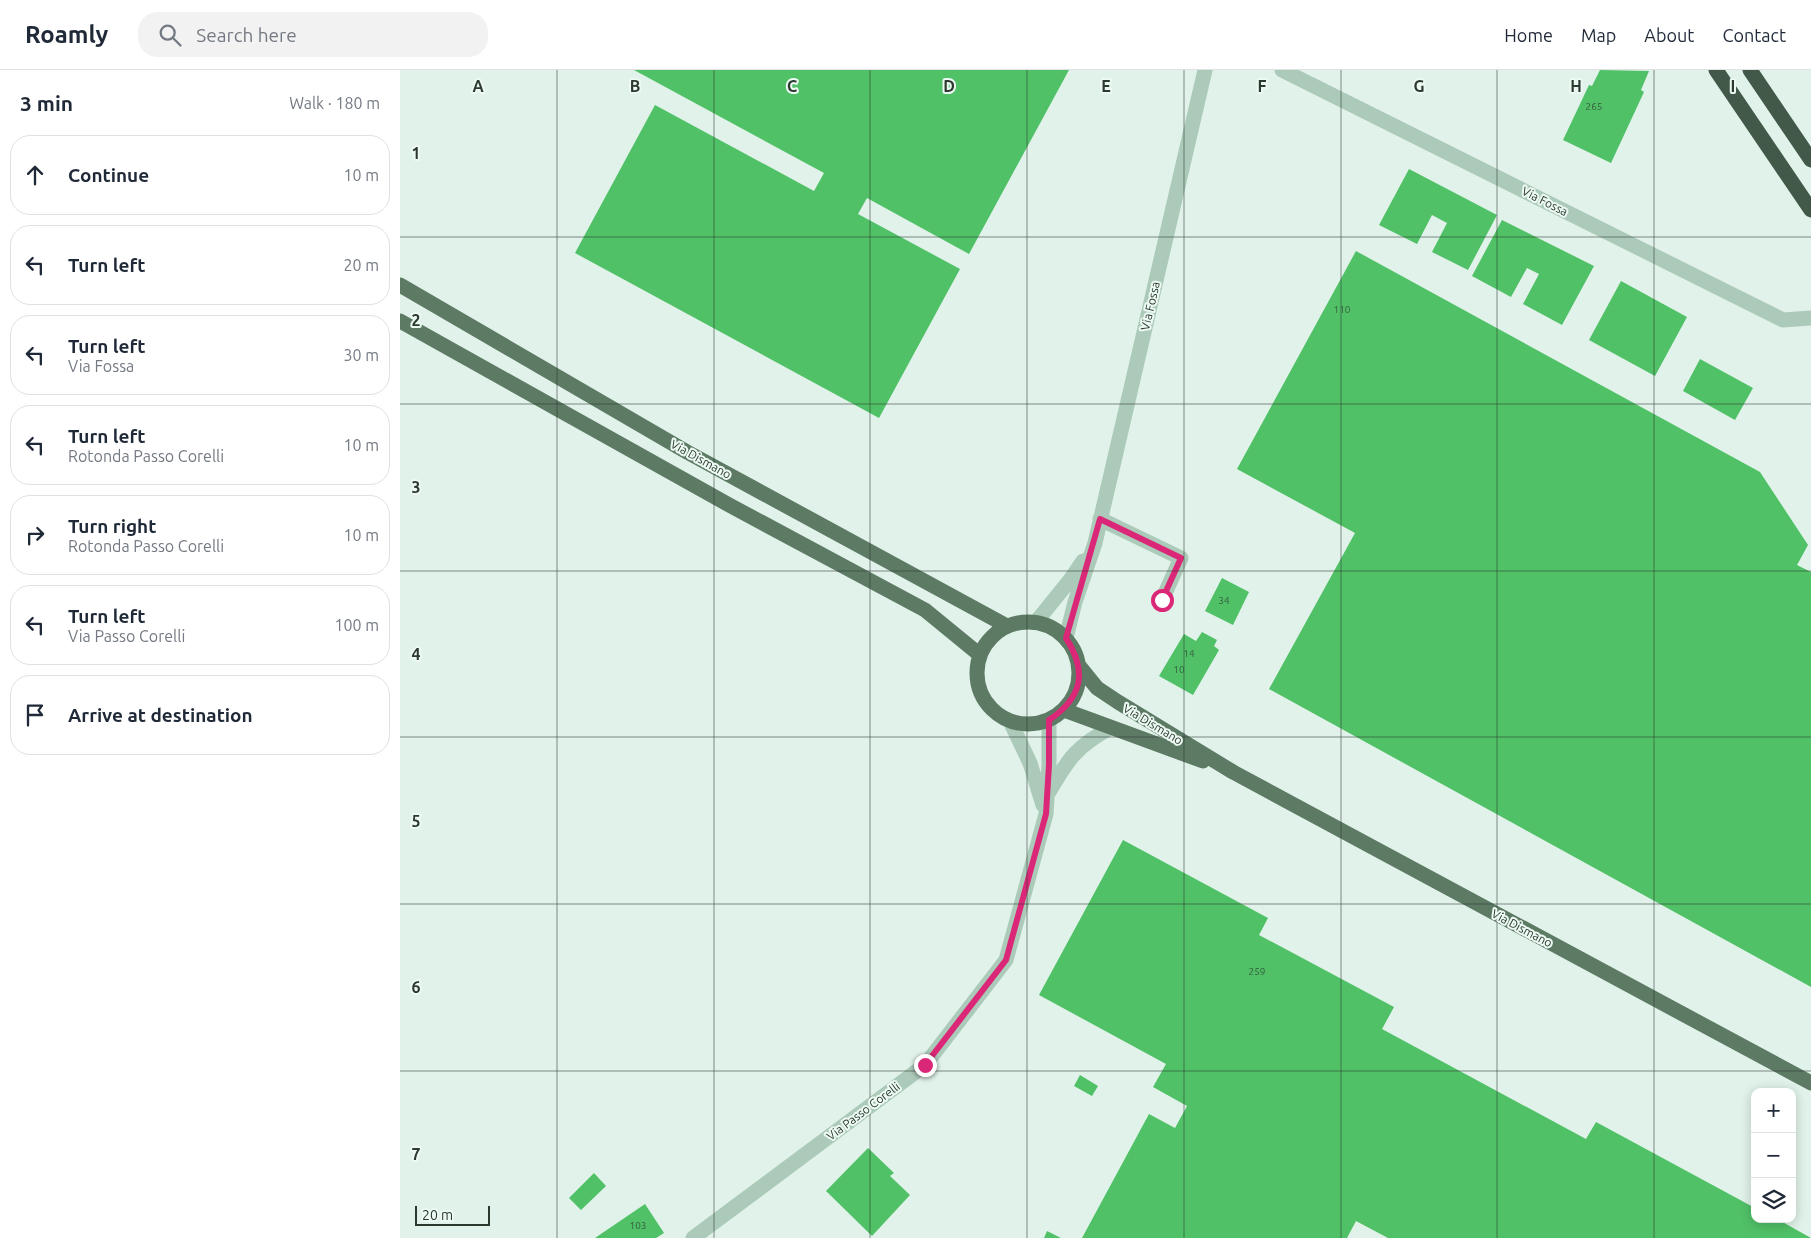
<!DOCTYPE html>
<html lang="en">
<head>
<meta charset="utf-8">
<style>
	:root { --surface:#fff; --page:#f2f2f3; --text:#1f2937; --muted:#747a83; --line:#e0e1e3 }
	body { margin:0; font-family:Ubuntu,sans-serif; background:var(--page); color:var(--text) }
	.controls { position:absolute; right:15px; bottom:15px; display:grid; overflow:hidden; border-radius:10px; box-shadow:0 2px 12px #0003 }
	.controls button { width:45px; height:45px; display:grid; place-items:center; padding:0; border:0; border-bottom:1px solid var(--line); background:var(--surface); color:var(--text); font:25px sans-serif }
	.scale { position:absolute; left:15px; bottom:12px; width:75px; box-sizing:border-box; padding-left:5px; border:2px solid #2b392f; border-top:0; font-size:14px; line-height:18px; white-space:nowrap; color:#2b392f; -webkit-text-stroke:4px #edfaf3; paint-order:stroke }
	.stop { position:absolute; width:15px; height:15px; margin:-11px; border:4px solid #db2777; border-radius:50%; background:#fff }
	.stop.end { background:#db2777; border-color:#fff; box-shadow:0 1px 5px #0008 }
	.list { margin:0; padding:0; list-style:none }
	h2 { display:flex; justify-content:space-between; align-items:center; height:65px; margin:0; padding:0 20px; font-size:21px }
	h2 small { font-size:16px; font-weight:400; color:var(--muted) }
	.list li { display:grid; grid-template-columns:32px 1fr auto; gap:15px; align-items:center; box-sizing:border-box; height:80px; margin:0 10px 10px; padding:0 10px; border:1px solid var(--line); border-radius:20px }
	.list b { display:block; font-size:19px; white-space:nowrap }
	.list p { margin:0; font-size:16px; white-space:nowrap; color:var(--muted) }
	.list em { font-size:16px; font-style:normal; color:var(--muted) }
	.icon { flex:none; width:28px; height:28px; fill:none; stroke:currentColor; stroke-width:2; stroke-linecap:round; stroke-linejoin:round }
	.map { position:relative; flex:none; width:1411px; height:1168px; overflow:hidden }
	header { display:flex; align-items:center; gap:30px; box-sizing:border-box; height:70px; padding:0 25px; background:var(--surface); border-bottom:1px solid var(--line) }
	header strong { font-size:24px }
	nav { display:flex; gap:28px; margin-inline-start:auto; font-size:18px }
	.search { width:350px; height:45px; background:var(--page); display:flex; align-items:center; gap:12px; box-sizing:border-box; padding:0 18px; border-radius:20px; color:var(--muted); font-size:19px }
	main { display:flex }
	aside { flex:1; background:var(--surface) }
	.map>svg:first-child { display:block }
	.building { fill:#50c167 }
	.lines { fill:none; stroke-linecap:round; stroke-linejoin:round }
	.minor { stroke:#accab9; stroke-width:15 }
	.major { stroke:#5d7a65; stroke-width:15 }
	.highway { stroke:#425949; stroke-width:15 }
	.route { stroke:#db2777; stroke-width:6 }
	.grid { fill:none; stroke:#2b392f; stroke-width:1; stroke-opacity:0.55 }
	.labels { text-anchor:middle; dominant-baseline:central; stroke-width:4; stroke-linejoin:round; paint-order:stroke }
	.number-label { font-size:10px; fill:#345b3d }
	.street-label { font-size:12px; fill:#2b392f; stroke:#edfaf3 }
	.grid-label { font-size:16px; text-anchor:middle; font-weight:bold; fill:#2b392f; stroke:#edfaf3; stroke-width:4; stroke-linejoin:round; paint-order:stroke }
</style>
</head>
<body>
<header>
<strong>Roamly</strong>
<div class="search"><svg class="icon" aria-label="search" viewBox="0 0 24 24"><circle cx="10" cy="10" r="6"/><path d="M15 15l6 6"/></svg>Search here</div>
<nav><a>Home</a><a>Map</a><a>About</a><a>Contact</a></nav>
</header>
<main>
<aside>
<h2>3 min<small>Walk · 180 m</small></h2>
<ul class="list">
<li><svg class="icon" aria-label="ahead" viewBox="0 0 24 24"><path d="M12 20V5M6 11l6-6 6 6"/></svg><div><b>Continue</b></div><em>10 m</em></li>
<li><svg class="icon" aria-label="left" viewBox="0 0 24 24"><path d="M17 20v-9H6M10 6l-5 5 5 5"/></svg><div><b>Turn left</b></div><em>20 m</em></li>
<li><svg class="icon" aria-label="left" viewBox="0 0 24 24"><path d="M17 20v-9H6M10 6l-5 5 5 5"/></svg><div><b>Turn left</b><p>Via Fossa</p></div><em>30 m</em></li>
<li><svg class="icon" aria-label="left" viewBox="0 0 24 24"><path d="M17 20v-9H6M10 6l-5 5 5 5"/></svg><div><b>Turn left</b><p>Rotonda Passo Corelli</p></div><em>10 m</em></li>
<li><svg class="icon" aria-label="right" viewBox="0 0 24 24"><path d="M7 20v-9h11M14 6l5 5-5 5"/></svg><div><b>Turn right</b><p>Rotonda Passo Corelli</p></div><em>10 m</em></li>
<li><svg class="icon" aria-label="left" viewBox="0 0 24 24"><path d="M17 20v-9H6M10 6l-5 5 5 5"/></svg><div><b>Turn left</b><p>Via Passo Corelli</p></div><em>100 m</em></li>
<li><svg class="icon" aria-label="arrive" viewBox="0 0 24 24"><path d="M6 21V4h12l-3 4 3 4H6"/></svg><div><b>Arrive at destination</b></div></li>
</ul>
</aside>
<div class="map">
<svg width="1411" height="1168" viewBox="0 0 1411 1168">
	<rect width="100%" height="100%" fill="#e0f2e9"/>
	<!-- building -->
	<path class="building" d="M234 0H669L569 184 467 128 458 144 560 199 479 348 175 183 255 35 414 121 424 103Z
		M1200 0 1249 1 1241 20 1244 22 1211 93 1163 70 1189 15 1192 16Z
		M1009 99 1097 145 1068 200 1032 182 1047 153 1032 145 1017 174 979 155Z
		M1102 150 1194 196 1162 255 1123 234 1139 204 1127 198 1111 227 1072 206Z
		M956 181 1360 402 1408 475 1397 495 1411 502V917L869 619 955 463 837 399Z
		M1221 211 1287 247 1255 306 1189 270Z
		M1300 289 1353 318 1335 350 1283 321Z
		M822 508 849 522 833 555 805 541Z
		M802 562 817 570 814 576 819 580 793 625 759 606 784 564 796 571Z
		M723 770 868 848 859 865 994 937 982 959 1186 1069 1196 1052 1355 1138V1149H1377L1411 1168H988L956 1151 947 1168H682L749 1044 775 1058 787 1036 753 1017 766 994 639 925Z
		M680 1005 698 1016 692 1026 674 1016Z
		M468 1078 494 1103 490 1106 510 1125 472 1166 426 1121Z
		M194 1103 206 1116 181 1140 169 1128Z
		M245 1134 264 1163 256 1168H195Z
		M647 1161 661 1168H644Z"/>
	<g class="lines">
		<!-- minor -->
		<path class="minor" d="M882 0 1383 250 1411 248
			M700 449 781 488 762 530
			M636 552 670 510 683 491
			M666 568 675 532 695 473 805 0
			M610 651 630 693 643 735
			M649 722C669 688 676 677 710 658
			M293 1168 525 995 606 890 646 744 649 695V650"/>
		<!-- major -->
		<path class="major" d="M0 215 287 382 607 556
			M0 251 331 436 525 540 580 585
			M577 603a51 51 0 1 1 102 0a51 51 0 1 1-102 0Z
			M680 597 697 618 718 632 833 702 1411 1013
			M664 640 803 691"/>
		<!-- highway -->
		<path class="highway" d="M1316 0 1411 140
			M1350 0 1411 90"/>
	</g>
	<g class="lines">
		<!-- route -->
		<path class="route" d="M525 995 606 890 646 744 649 695V650C682 628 688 602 666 568L700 449 781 488 762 530"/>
	</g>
	<!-- grid -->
	<path class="grid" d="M157 0V1168M314 0V1168M470 0V1168M627 0V1168M784 0V1168M941 0V1168M1097 0V1168M1254 0V1168M0 167H1411M0 334H1411M0 501H1411M0 667H1411M0 834H1411M0 1001H1411"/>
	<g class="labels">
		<!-- number labels -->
		<g class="number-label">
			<text x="1194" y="36">265</text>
			<text x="942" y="239">110</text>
			<text x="824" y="530">34</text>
			<text x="789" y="583">14</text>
			<text x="779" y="599">10</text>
			<text x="857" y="901">259</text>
			<text x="238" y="1155">103</text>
		</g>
		<!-- street labels -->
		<g class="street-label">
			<text transform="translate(1145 131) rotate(27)">Via Fossa</text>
			<text transform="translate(750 236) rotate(-77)">Via Fossa</text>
			<text transform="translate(301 389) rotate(29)">Via Dismano</text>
			<text transform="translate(753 654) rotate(31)">Via Dismano</text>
			<text transform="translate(1122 858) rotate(28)">Via Dismano</text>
			<text transform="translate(463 1041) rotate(-37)">Via Passo Corelli</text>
		</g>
	</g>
	<g class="grid-label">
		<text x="78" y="22">A</text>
		<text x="235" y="22">B</text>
		<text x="392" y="22">C</text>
		<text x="549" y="22">D</text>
		<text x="706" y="22">E</text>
		<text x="862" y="22">F</text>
		<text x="1019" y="22">G</text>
		<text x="1176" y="22">H</text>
		<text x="1333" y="22">I</text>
		<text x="16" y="89">1</text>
		<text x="16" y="256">2</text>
		<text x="16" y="423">3</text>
		<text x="16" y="590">4</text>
		<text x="16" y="757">5</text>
		<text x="16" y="923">6</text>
		<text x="16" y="1090">7</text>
	</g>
</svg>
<div class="controls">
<button>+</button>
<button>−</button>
<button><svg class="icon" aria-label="layers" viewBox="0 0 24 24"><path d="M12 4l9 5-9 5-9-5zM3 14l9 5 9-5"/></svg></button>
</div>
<div class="scale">20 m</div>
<div class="stop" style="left:762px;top:530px"></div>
<div class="stop end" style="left:525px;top:995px"></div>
</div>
</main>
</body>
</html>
